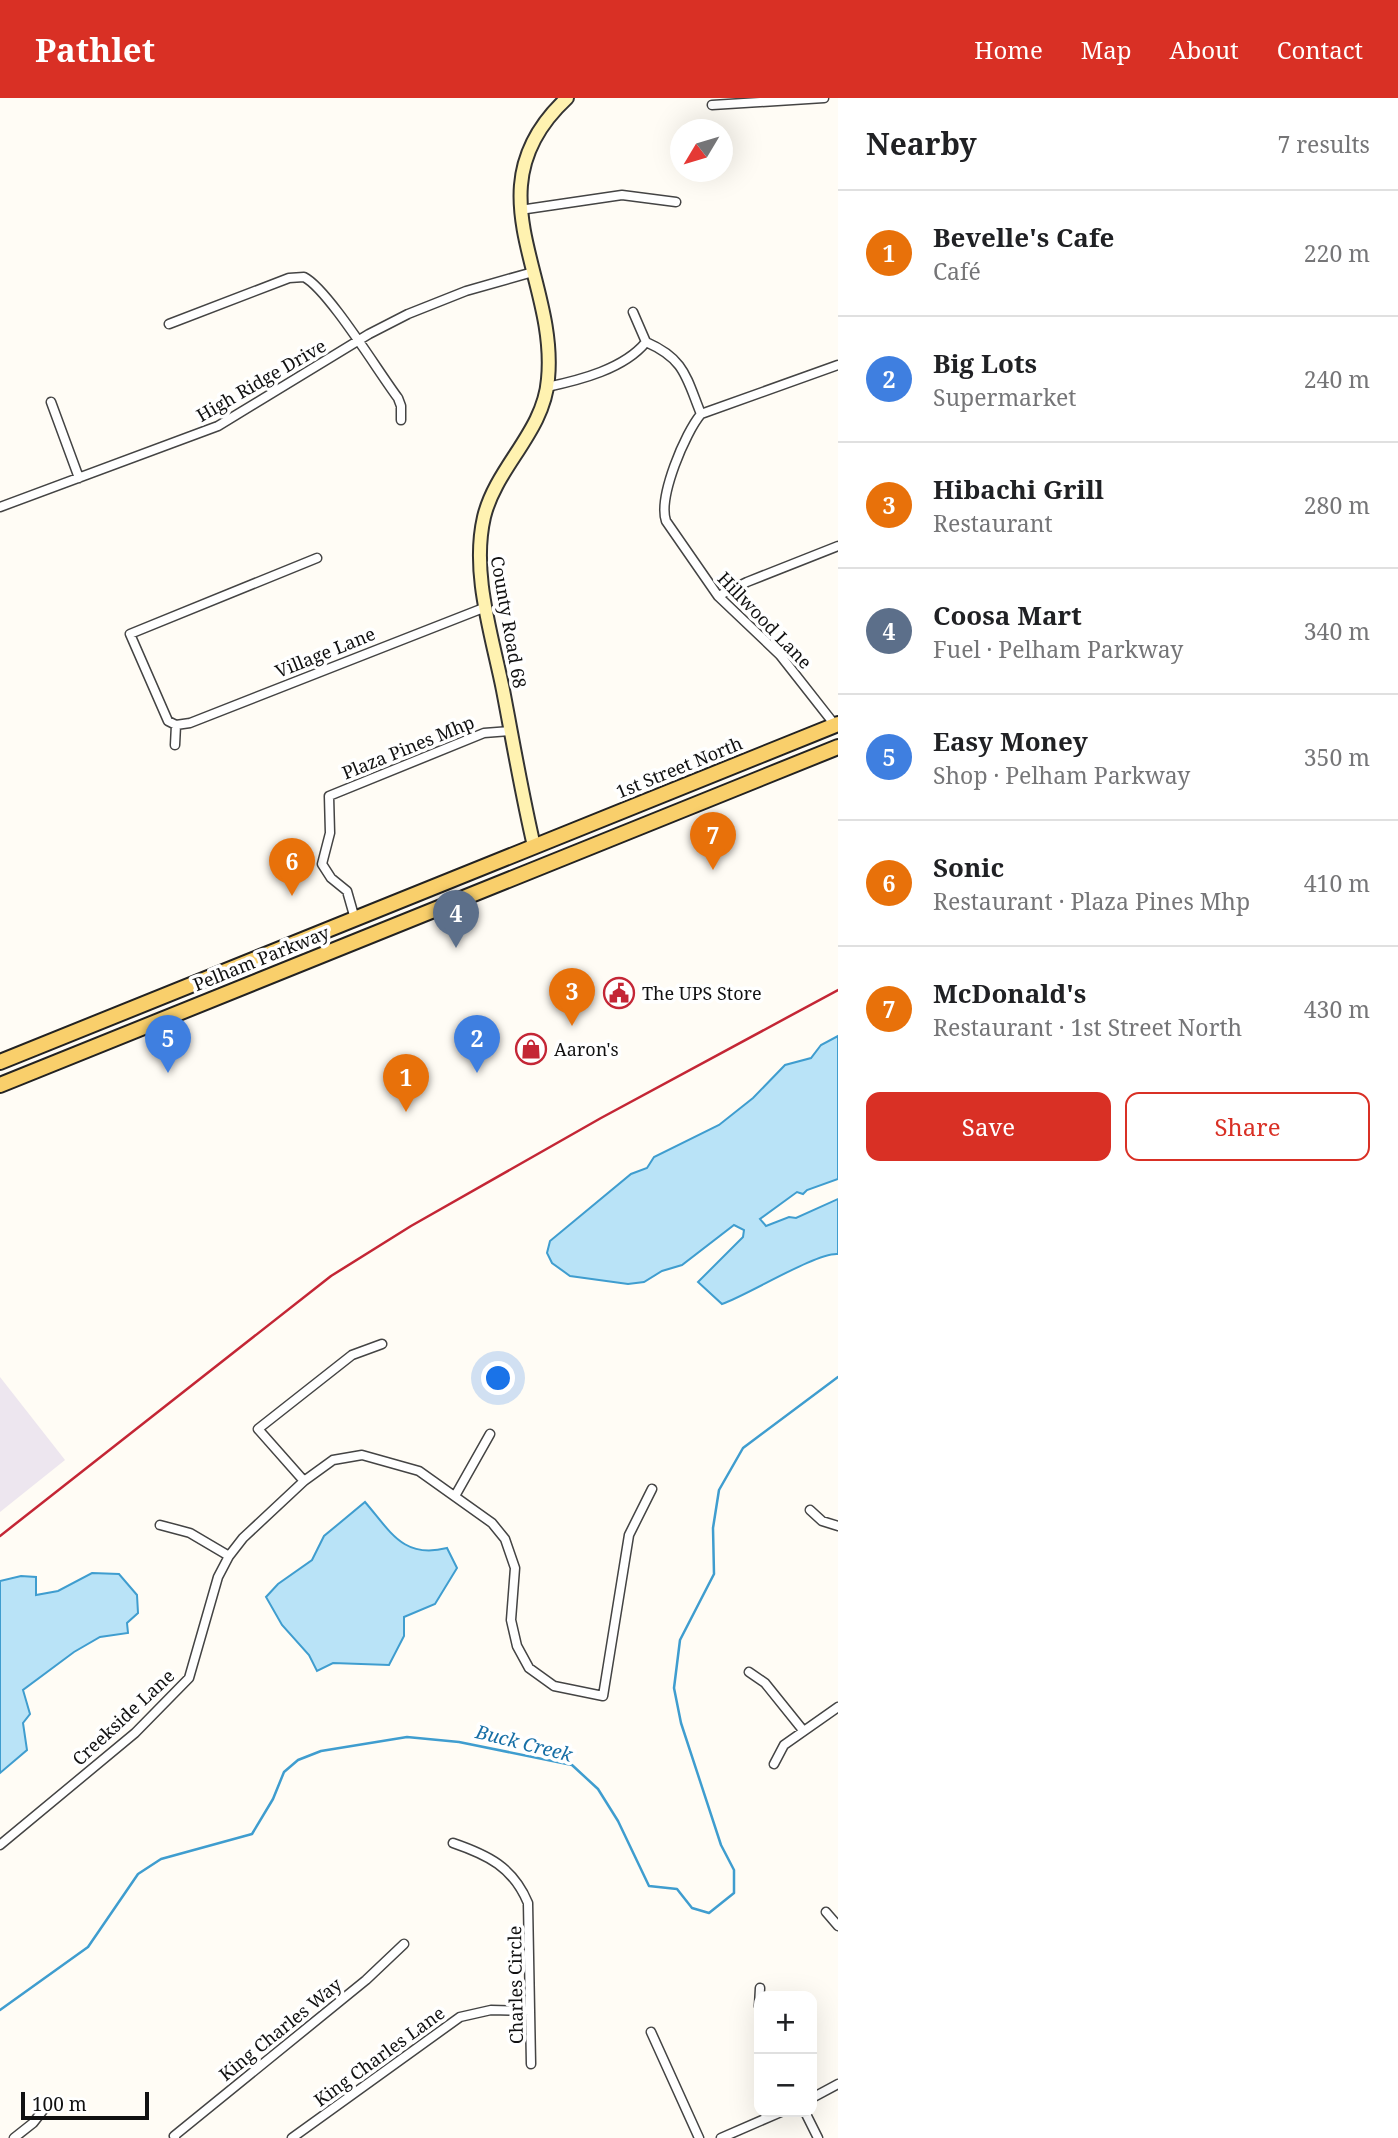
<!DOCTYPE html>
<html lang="en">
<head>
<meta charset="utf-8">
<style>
	:root { --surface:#fff; --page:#f6f6f6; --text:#202124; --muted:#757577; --line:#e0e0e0; --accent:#d93025 }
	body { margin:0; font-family:"Noto Serif",serif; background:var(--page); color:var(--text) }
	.controls { position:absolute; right:21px; bottom:21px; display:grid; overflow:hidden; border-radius:14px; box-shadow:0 7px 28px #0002 }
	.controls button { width:63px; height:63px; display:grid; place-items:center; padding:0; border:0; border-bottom:2px solid var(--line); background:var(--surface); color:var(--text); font:35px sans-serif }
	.compass { position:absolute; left:670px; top:21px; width:63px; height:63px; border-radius:50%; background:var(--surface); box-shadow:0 7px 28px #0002; rotate:232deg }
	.scale { position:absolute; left:21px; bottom:18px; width:128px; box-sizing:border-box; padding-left:7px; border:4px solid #111; border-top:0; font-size:19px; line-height:24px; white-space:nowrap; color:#111; -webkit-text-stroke:5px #fff; paint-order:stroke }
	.you { position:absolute; left:499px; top:1281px; width:24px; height:24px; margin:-18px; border:5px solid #fff; border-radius:50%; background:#1a73e8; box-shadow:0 0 0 10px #1a73e833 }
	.badge { display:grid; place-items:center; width:46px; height:46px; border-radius:50%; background:var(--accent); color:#fff; font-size:23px; font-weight:700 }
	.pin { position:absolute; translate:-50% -58px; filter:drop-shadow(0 2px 4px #0008) }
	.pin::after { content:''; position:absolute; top:37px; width:24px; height:21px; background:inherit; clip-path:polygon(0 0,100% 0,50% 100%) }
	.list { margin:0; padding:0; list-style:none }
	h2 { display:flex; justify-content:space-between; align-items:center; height:91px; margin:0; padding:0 28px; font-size:30px }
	h2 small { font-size:23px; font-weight:400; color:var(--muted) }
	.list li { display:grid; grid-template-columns:46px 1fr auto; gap:21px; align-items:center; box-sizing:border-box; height:126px; padding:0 28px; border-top:2px solid var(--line) }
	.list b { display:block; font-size:26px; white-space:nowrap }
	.list p { margin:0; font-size:23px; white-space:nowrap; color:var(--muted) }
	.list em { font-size:23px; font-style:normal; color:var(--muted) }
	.actions { display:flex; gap:14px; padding:21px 28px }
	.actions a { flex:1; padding:16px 0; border:2px solid var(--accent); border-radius:14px; text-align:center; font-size:24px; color:var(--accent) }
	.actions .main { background:var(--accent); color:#fff }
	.map { position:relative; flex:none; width:838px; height:2040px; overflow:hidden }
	header { display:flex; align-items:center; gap:42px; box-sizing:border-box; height:98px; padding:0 35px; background:var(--accent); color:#fff }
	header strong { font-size:33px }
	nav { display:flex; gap:38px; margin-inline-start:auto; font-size:24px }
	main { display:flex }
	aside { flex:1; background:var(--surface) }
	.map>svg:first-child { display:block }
	.industrial { fill:#ede6ef }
	.water { fill:#b9e3f7; stroke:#3f9dcf; stroke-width:2 }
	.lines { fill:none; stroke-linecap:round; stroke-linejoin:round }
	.stream { stroke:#3f9dcf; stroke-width:2.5 }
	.street-casing { stroke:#444; stroke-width:11 }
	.secondary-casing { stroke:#333; stroke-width:16 }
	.primary-casing { stroke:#222; stroke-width:18 }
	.street { stroke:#fff; stroke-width:8 }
	.secondary { stroke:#fff2b0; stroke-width:12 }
	.primary { stroke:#f9cf6b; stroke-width:14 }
	.rail { stroke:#c42635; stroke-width:2.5 }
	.labels { text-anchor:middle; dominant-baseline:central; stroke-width:7; stroke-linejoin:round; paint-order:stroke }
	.street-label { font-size:18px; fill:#111; stroke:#fff }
	.poi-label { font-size:18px; fill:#111; stroke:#fff; text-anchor:start }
	.water-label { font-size:19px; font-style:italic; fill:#176fa6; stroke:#fff }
</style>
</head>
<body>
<header>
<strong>Pathlet</strong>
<nav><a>Home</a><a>Map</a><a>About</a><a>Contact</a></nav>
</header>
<main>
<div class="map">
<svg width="838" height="2040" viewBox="0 0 838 2040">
	<rect width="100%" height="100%" fill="#fffcf5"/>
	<!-- industrial -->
	<path class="industrial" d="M0 1279 65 1362 0 1414Z"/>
	<!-- water -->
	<path class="water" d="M838 938V1081L807 1092 803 1096 797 1094 760 1121 766 1128 789 1119 796 1120 838 1101V1156C817 1154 748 1197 722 1206L698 1184 743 1139 744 1132 734 1127 682 1167 662 1173 644 1184 628 1186 570 1178 552 1165 547 1155 550 1143 631 1076 647 1070 654 1059 719 1027 753 1000 785 967 811 960 821 947Z
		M365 1404C391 1434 403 1461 447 1450L457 1470 435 1506 404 1519V1538L389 1567 333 1565 317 1573 309 1557 282 1527 266 1499 278 1486 312 1462 324 1438Z
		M92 1475 119 1476 137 1497 138 1515 127 1525 128 1535 100 1539 74 1554 23 1592 30 1616 23 1625 27 1652 0 1675V1483L21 1478 36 1479V1497L58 1493Z"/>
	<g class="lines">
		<!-- stream -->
		<path class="stream" d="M0 1912 88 1849 138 1776 161 1761 252 1736 273 1701 284 1674 298 1662 321 1653 407 1639 459 1644 572 1667 598 1691 618 1723 649 1788 677 1791 692 1810 709 1815 734 1795V1772L721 1747 681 1625 674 1590 680 1542 714 1476 713 1430 719 1392 743 1350 838 1279"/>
		<!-- street casing -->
		<g class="street-casing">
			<path id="street" d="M712 7 824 0
				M520 112 622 97 676 104
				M633 214 646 244
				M169 226 289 180 304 179C328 191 379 275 398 300L401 308V322
				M646 244C685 261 686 279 701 316
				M547 289C580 282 624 271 646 244
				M51 304 79 380
				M701 316C685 335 658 399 666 423L718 498 780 557 835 627
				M701 316 838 267
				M0 409 218 328 369 236 408 216 466 193 533 174
				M317 460 130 536 168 623 176 627 190 625 486 509
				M718 498 747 484 838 448
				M175 647 176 627
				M355 821 347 793 331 780 322 766 330 735 329 698 484 635 511 633
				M304 1383 258 1331 352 1257 382 1246
				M455 1398 490 1336
				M810 1412 822 1423 838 1428
				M160 1427 190 1435 229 1458
				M749 1574 765 1585 802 1631
				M774 1666 784 1647 838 1609
				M453 1745C488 1757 513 1769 528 1805L531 1966
				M0 1747 135 1635 189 1580 218 1479 229 1458 243 1440 304 1383 333 1362 362 1357 419 1373 492 1425 505 1441 515 1470 511 1522 517 1548 529 1570 554 1588 603 1598 629 1437 652 1391
				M826 1814 838 1828
				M759 1908 760 1890
				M651 1934 699 2040
				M812 2000 838 1986
				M805 2014 818 2040
				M14 2040 33 2025 44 2011
				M175 2040 174 2038 366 1882 404 1846
				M292 2040 460 1919 491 1912 530 1913
				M721 2040 781 2014"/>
		</g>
		<!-- secondary casing -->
		<g class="secondary-casing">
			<path id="secondary" d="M534 748C522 697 513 644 503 592 492 537 471 475 484 419 496 369 544 334 548 281 558 178 469 91 567 0"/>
		</g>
		<!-- primary casing -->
		<g class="primary-casing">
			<path id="primary" d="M0 964 838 626
				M0 987 838 649"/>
		</g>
		<!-- street -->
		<use href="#street" class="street"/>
		<!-- secondary -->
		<use href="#secondary" class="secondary"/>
		<!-- primary -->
		<use href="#primary" class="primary"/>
		<!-- rail -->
		<path class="rail" d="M0 1438 331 1178 411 1128 601 1020 838 892"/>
	</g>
	<!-- icons -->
	<defs>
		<g id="civic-ring" transform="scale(1.575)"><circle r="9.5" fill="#fff" stroke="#c42635" stroke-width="1.5"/><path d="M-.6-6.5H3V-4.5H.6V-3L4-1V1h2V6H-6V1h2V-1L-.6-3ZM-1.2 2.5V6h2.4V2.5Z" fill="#c42635"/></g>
		<g id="shop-ring" transform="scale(1.575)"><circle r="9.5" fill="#fff" stroke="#c42635" stroke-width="1.5"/><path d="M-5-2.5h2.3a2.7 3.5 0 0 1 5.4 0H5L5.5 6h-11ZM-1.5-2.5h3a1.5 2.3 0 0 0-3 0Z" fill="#c42635"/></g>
	</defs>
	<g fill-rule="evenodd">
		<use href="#civic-ring" x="619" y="895"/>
		<use href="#shop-ring" x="531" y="951"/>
	</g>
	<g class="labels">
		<!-- street labels -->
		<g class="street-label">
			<text transform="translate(261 282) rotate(-30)">High Ridge Drive</text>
			<text transform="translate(765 522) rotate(46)">Hillwood Lane</text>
			<text transform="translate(509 524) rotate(80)">County Road 68</text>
			<text transform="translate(325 554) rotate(-22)">Village Lane</text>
			<text transform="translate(408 649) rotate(-22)">Plaza Pines Mhp</text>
			<text transform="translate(679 669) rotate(-22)">1st Street North</text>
			<text transform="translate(261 860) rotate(-22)">Pelham Parkway</text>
			<text transform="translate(123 1619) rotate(-43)">Creekside Lane</text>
			<text transform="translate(515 1887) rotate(-91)">Charles Circle</text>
			<text transform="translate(280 1931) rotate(-39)">King Charles Way</text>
			<text transform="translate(379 1958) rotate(-36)">King Charles Lane</text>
		</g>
		<!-- poi labels -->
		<g class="poi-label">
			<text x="642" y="895">The UPS Store</text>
			<text x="554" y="951">Aaron's</text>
		</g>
		<!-- water labels -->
		<g class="water-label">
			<text transform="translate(524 1645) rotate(14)">Buck Creek</text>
		</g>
	</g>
</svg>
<div class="controls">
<button>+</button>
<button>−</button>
</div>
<svg class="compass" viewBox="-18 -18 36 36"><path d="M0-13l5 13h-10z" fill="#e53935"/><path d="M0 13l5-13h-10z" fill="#757577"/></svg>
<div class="scale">100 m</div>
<div class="you"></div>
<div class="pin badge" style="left:406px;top:1014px;background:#e8710a">1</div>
<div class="pin badge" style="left:477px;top:975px;background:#3f7fe0">2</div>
<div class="pin badge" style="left:572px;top:928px;background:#e8710a">3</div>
<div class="pin badge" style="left:456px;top:850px;background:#5c6f8a">4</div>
<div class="pin badge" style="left:168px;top:975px;background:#3f7fe0">5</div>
<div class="pin badge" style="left:292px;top:798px;background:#e8710a">6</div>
<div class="pin badge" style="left:713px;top:772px;background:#e8710a">7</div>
</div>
<aside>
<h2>Nearby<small>7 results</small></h2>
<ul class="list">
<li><span class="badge" style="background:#e8710a">1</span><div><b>Bevelle's Cafe</b><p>Café</p></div><em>220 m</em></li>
<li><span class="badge" style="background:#3f7fe0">2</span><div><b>Big Lots</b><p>Supermarket</p></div><em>240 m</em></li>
<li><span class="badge" style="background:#e8710a">3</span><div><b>Hibachi Grill</b><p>Restaurant</p></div><em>280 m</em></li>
<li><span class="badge" style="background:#5c6f8a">4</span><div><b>Coosa Mart</b><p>Fuel · Pelham Parkway</p></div><em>340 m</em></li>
<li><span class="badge" style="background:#3f7fe0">5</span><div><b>Easy Money</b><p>Shop · Pelham Parkway</p></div><em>350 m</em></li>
<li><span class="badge" style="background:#e8710a">6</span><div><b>Sonic</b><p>Restaurant · Plaza Pines Mhp</p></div><em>410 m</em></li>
<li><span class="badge" style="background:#e8710a">7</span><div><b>McDonald's</b><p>Restaurant · 1st Street North</p></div><em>430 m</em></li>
</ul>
<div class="actions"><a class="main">Save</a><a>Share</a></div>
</aside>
</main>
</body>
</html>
